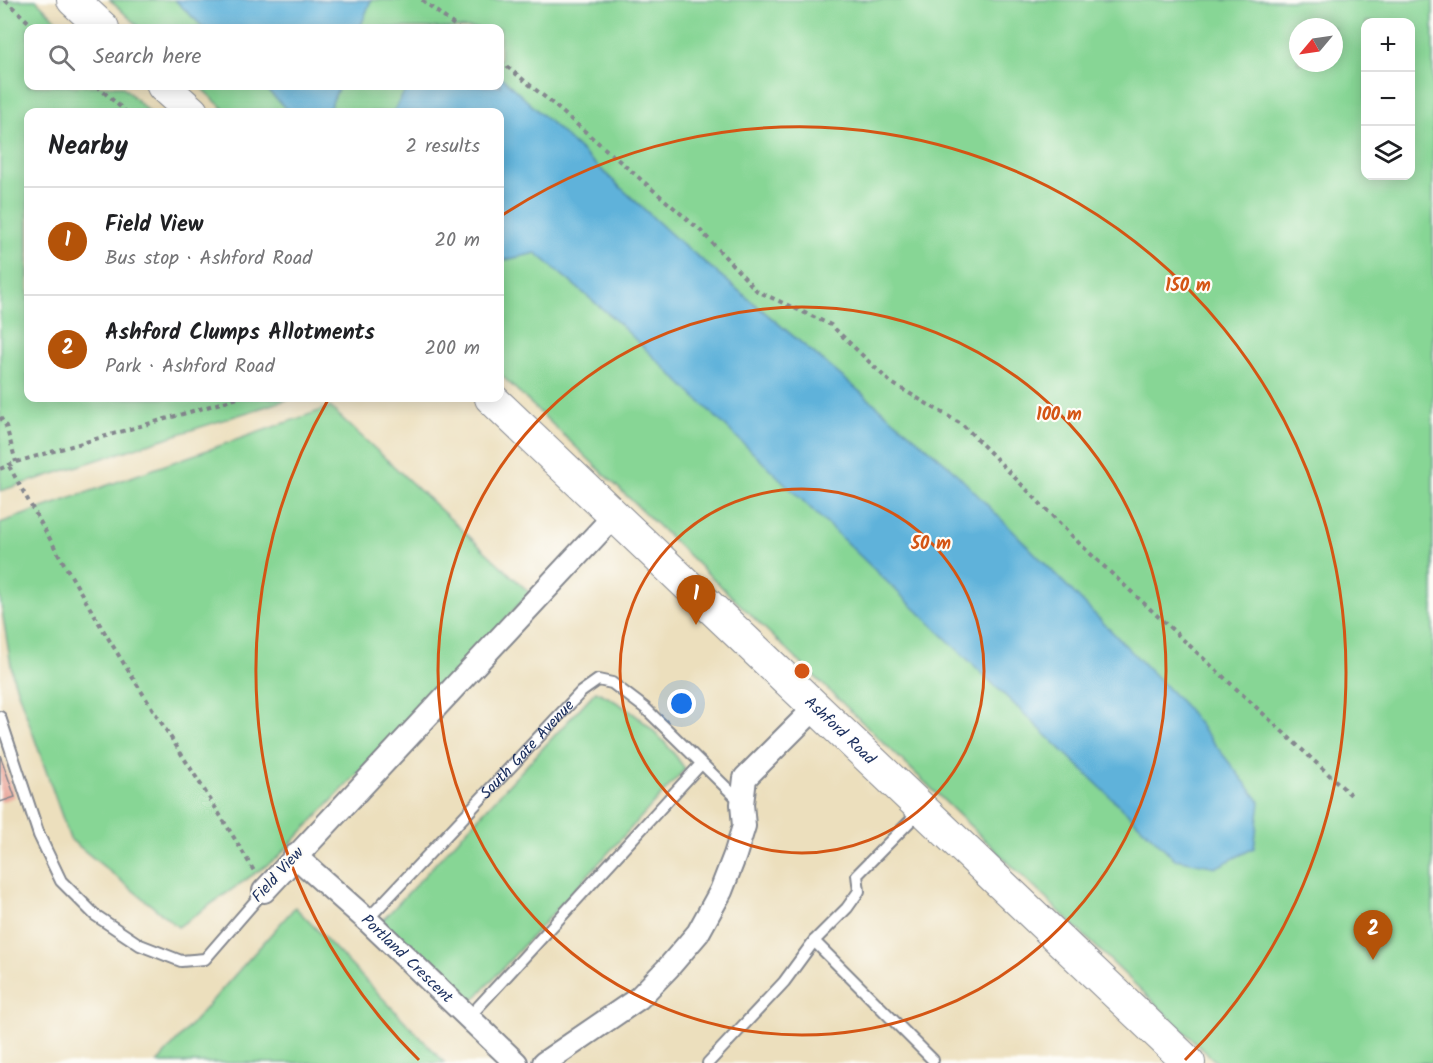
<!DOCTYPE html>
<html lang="en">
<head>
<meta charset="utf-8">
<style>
	:root { --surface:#fff; --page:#f6f6f6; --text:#202124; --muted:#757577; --line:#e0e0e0; --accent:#b45309 }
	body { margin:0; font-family:Kalam,sans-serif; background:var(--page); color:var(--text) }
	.controls { position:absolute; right:18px; top:18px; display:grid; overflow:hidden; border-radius:12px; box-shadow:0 3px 15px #0003 }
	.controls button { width:54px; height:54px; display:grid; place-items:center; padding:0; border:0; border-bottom:2px solid var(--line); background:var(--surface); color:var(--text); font:30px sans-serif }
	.compass { position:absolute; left:1289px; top:18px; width:54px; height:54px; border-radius:50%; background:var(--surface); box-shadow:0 3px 15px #0003; rotate:241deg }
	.you { position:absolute; left:682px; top:704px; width:21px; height:21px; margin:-15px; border:4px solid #fff; border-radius:50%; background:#1a73e8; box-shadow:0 0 0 9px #1a73e833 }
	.badge { display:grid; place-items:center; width:39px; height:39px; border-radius:50%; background:var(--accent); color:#fff; font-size:20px; font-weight:700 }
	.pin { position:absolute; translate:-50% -50px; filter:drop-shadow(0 2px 3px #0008) }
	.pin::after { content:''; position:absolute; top:32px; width:21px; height:18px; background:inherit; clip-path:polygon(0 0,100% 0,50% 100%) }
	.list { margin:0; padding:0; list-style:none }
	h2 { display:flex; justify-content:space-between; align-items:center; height:78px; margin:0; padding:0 24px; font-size:26px }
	h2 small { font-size:20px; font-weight:400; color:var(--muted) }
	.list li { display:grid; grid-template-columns:39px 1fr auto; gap:18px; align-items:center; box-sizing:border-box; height:108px; padding:0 24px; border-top:2px solid var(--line) }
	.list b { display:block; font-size:22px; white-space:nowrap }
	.list p { margin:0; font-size:20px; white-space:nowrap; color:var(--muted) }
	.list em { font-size:20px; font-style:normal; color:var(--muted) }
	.icon { flex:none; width:33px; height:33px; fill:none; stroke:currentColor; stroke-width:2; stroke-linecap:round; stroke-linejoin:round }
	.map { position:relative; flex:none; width:1433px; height:1063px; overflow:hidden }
	.search { position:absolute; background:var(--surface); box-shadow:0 3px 15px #0003; left:24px; top:24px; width:480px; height:66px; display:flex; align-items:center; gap:15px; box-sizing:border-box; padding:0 21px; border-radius:12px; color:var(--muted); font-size:22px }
	.panel { position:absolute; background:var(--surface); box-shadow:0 3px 15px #0003; left:24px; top:108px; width:480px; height:294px; border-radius:12px }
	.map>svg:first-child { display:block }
	.green { fill:#87d695; stroke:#51827a; stroke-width:1.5; fill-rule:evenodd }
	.water { fill:#5fb2da; stroke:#3d709c; stroke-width:1.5 }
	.building { fill:#eaaa9f }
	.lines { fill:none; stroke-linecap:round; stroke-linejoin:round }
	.lane-casing { stroke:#84878e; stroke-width:14 }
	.street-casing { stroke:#84878e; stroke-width:26 }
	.secondary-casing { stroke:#84878e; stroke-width:34 }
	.path { stroke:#84878e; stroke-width:4; stroke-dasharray:4.5 4.5; stroke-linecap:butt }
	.lane { stroke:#fff; stroke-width:10 }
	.street { stroke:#fff; stroke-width:22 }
	.secondary { stroke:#fff; stroke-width:32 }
	.ring { fill:none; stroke:#d45514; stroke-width:3 }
	.labels { text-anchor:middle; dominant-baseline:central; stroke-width:4.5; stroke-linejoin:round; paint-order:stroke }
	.street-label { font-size:16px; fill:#1b2f5e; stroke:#fdfcf7 }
	.centre { fill:#d45514; stroke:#fdfcf7; stroke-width:3 }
	.ring-label { font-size:18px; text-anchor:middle; font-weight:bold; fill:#d45514; stroke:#fdfcf7; stroke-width:4.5; stroke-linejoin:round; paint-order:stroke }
</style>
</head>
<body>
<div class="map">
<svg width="1433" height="1063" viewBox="0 0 1433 1063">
	<rect width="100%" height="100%" fill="#fdfcf7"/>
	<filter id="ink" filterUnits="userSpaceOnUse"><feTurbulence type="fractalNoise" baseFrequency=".0167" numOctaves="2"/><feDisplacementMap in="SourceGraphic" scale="12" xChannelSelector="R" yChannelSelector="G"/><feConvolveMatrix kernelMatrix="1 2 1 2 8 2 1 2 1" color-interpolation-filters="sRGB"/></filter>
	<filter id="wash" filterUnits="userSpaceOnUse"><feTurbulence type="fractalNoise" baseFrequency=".008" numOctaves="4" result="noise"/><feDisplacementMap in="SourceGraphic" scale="24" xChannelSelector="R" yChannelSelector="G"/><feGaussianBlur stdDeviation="1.35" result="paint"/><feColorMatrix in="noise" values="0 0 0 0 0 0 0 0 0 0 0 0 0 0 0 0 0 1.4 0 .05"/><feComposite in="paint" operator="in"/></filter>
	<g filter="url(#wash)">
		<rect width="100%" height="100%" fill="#ecdfbd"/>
		<!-- green -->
		<path class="green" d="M0 0H36L64 28H28V86H122L149 112H28V398H292L0 491Z
			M110 0H175L204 28H140Z
			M371 0H1433V1063H1217L500 374V261L536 253 611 316 949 466 673 236 500 76V28H360ZM1366 22H1410V176H1366ZM1298 27H1334V63H1298Z
			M199 86H263L290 112H227Z
			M339 86H408L393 112H328Z
			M330 407 530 593 277 858 178 927 70 839 13 677 0 599V523Z
			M596 691C632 708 663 736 685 769L469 1005 382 921Z
			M295 907 445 1063H157Z"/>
		<!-- water -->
		<path class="water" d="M175 0H371L360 28H204Z
			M500 76 673 236 949 466 1185 706 1260 802 1254 848 1217 867 1175 859 611 316 536 253 500 261V112H393L408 86H500Z
			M263 86H339L328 112H290Z"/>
		<g id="blocks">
			<!-- building -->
			<path class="building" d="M0 755 15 797 0 802Z"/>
		</g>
	</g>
	<g filter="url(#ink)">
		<use href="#blocks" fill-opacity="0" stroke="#84878e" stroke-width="1.5"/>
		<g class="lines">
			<!-- lane casing -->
			<g class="lane-casing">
				<g id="lane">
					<path d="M0 717 39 835 61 881 95 915 140 945 181 961 205 959 264 891"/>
					<path id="s1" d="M367 920 581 692 598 680 612 683 645 708 742 803"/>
					<path d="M814 941 933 1060"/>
					<path d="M468 1018 701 764"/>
					<path d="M708 1063 784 982 814 941 847 908 859 891 857 875 921 810"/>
				</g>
			</g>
			<!-- street casing -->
			<g class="street-casing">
				<g id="street">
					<path id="s2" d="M295 856 367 920 516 1063"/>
					<path d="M264 891 615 515"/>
					<path d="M544 1063 639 998 668 968 698 933 721 891 735 855 744 826 742 804 745 778 816 707"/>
				</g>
			</g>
			<!-- secondary casing -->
			<g class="secondary-casing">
				<g id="secondary">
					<path d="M73 0 103 28"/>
					<path d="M163 86 192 112"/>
					<path id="s3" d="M491 398 1189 1063"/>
				</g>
			</g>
			<!-- path -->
			<path class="path" d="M5 0 35 28
				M422 0 458 28
				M500 61 546 98 701 231 757 291 831 325 890 382 963 425 1082 546 1351 795
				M97 86 126 112
				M0 417 6 426 16 462
				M9 466C50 540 92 614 138 686 177 748 217 808 254 871
				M0 469 16 462 238 398"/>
			<!-- lane -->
			<use href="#lane" class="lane"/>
			<!-- street -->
			<use href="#street" class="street"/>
			<!-- secondary -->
			<use href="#secondary" class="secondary"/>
		</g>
	</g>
	<!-- distance rings -->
	<g class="ring">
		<circle cx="802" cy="671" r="182"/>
		<circle cx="802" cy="671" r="364"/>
		<path d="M419 1060A546 546 0 0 1 329 398M501 216A546 546 0 0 1 1185 1060"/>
	</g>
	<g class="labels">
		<!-- street labels -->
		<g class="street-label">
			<text stroke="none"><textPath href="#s3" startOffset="482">Ashford Road</textPath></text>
			<text stroke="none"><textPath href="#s1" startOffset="234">South Gate Avenue</textPath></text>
			<text transform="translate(278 875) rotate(-48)">Field View</text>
			<text stroke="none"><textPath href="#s2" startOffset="152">Portland Crescent</textPath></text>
		</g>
	</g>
	<circle cx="802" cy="671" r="9" class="centre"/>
	<g class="ring-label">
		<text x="1188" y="291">150 m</text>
		<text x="1059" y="420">100 m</text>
		<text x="931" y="549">50 m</text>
	</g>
</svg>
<div class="controls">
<button>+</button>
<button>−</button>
<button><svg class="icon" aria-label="layers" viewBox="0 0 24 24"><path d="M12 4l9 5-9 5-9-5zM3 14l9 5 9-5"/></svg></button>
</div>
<svg class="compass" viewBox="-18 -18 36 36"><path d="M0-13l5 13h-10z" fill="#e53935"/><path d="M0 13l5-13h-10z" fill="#757577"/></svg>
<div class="you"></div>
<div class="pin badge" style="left:696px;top:625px">1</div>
<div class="pin badge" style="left:1373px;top:960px">2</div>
<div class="search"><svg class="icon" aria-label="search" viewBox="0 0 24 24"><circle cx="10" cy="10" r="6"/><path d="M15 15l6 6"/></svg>Search here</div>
<section class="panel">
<h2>Nearby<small>2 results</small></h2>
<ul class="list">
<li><span class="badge">1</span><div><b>Field View</b><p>Bus stop · Ashford Road</p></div><em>20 m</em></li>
<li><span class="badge">2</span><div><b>Ashford Clumps Allotments</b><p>Park · Ashford Road</p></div><em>200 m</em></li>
</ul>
</section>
</div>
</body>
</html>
